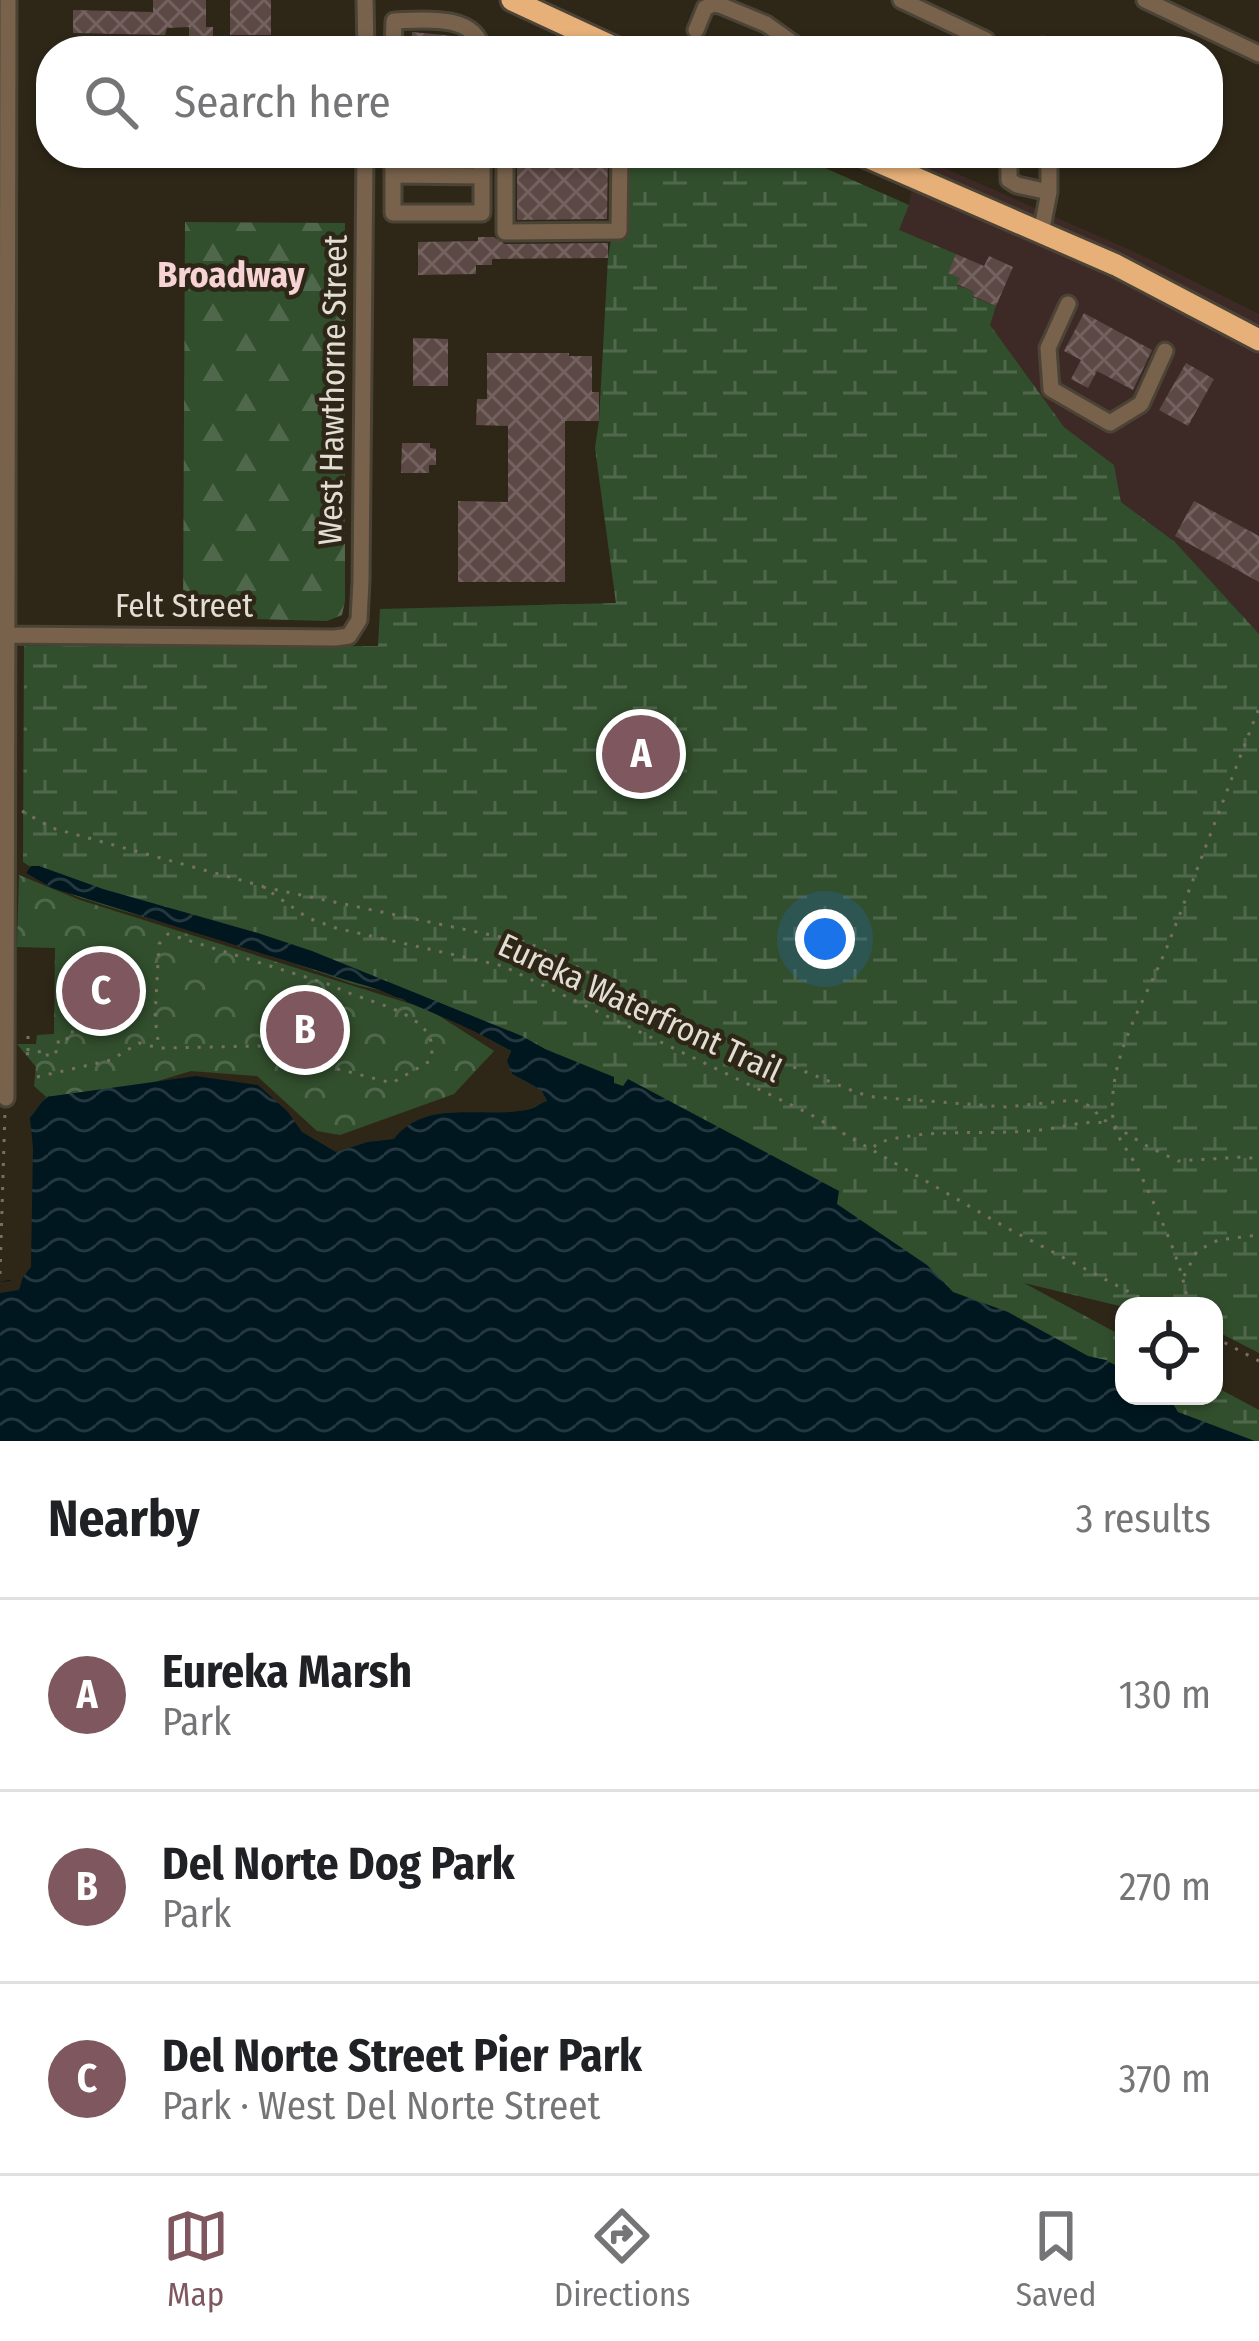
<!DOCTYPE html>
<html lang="en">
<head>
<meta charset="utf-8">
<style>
	:root { --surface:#fff; --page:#f6f6f6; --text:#202124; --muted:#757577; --line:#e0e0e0; --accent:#7f575e }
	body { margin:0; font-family:"Fira Sans Condensed",sans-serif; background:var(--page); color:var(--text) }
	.controls { position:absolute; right:36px; bottom:36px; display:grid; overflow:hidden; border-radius:24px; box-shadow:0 3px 9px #0004 }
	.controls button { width:108px; height:108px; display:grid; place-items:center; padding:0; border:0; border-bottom:3px solid var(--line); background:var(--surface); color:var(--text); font:60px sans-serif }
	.you { position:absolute; left:825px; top:939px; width:42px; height:42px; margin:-30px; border:9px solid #fff; border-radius:50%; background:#1a73e8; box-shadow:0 0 0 18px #1a73e833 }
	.badge { display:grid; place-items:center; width:78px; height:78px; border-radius:50%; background:var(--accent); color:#fff; font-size:39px; font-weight:700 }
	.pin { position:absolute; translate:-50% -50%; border:6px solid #fff; box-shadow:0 3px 12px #0006 }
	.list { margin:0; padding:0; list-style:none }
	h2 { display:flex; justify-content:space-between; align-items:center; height:156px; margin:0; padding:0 48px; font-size:51px }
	h2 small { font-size:39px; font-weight:400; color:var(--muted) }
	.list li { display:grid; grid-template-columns:78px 1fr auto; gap:36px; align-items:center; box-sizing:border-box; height:192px; padding:0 48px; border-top:3px solid var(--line) }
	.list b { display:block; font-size:45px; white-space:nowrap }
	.list p { margin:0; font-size:39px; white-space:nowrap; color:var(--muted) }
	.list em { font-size:39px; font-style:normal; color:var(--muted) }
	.icon { flex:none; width:66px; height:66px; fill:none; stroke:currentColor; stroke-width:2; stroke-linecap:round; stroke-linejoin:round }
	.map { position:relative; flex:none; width:1259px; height:1441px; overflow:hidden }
	.search { position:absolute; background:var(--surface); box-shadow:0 3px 9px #0004; left:36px; right:36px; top:36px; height:132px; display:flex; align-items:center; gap:30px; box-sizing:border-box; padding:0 42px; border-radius:48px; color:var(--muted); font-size:45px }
	.sheet { height:732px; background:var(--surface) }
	nav { display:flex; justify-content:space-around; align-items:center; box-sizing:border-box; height:168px; border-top:3px solid var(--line); background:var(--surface); font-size:33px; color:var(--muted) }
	nav a { display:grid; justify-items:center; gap:6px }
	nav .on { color:var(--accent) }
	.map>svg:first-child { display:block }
	.commercial { fill:#3d2a26 }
	.forest { fill:url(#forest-firs) }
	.wetland { fill:url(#wetland-marsh) }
	.park { fill:url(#park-crowns) }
	.water { fill:url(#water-waves) }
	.pier { fill:#2e2718 }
	.building { fill:url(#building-cross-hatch) }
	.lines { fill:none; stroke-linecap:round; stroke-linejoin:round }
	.minor-casing { stroke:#4b4436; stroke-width:21 }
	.highway-casing { stroke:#4b4436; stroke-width:27 }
	.path { stroke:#767063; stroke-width:3; stroke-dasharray:3 9; stroke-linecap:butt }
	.minor { stroke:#78624c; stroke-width:15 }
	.highway { stroke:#e7b079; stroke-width:21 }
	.labels { text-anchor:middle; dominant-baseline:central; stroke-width:9; stroke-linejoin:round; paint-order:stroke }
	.street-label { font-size:33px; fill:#e2ded4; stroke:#2e2718 }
	.neighbourhood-label { font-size:36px; font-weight:bold; fill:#f7d3d6; stroke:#2e2718 }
</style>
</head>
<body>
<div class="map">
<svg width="1259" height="1441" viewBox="0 0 1259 1441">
	<defs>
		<pattern id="forest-firs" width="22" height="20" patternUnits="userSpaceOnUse" patternTransform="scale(3)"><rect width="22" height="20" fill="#324f2d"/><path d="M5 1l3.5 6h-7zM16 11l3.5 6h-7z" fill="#4f684b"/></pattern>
		<pattern id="wetland-marsh" width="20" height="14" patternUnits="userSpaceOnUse" patternTransform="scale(3)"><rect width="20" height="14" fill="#324f2d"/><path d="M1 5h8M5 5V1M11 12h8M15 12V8" fill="none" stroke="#4f684b"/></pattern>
		<pattern id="park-crowns" width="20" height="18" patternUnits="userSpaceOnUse" patternTransform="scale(3)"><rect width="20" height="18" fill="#324f2d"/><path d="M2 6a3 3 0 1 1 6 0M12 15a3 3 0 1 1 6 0" fill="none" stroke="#4f684b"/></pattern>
		<pattern id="water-waves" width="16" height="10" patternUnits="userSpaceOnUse" patternTransform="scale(3)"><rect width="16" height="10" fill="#001720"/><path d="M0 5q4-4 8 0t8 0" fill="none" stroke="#253840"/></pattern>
		<pattern id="building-cross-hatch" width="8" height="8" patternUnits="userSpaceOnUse" patternTransform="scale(3)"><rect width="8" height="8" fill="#5c4845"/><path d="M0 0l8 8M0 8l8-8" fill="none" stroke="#73625f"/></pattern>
	</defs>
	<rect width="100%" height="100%" fill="#2e2718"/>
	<!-- commercial -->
	<path class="commercial" d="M917 156 1139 254 1259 314V634L1175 542 1121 502 1114 465 1064 427 989 324 973 296 899 230 909 205Z"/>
	<!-- forest -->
	<path class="forest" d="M185 222 345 223V601L342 615 327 621 183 617Z"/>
	<!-- wetland -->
	<path class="wetland" d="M625 153H791L909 205 899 230 956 254 960 278 957 285 974 292 973 297 996 306 990 325 1064 427 1114 465 1121 502 1175 542 1259 634V1353L1214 1330V1306L1124 1307 1024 1283 1124 1337V1396H1214V1386L1259 1410V1441H131L19 1290 79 1093 157 1081 258 1085 276 1103 316 1163 530 1109 547 1101 541 1090 512 1074 507 1061 511 1051C471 1027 428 1009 386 992 374 988 361 987 350 983 295 963 239 945 183 928 130 912 75 901 26 873L31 867 23 862 24 646H378L380 609 616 603 595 448 599 421 608 258Z"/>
	<!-- park -->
	<path class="park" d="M19 875 80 900 430 1010 494 1051 454 1094 340 1135 317 1131 257 1076 191 1071 148 1084 46 1097 34 1086 36 1067 17 1044H36L37 1035 54 1034 55 948 17 947Z"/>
	<!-- water -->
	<path class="water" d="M31 866H39L103 889 258 933 312 951 522 1036 545 1049 614 1077V1083L623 1086 628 1079 839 1191 837 1204 927 1265 953 1292 1008 1312 1088 1356 1106 1360 1124 1370V1396H1168L1178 1412 1255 1441H0V1282L17 1278 27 1114 46 1097 196 1076 258 1085 288 1112 302 1132 336 1152 368 1142 394 1139C426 1097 485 1120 530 1109 536 1107 541 1103 547 1101L541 1090 512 1074 507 1061 511 1051C472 1028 430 1012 389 994 369 985 346 981 325 973L52 888 26 873Z"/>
	<!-- pier -->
	<path class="pier" d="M42 1093 46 1097 30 1118 33 1148 31 1267 23 1277 19 1290 0 1293V1282L10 1281 12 1277 16 1133 25 1108Z"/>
	<!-- building -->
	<path class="building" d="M153 0H206V27H213V51H189V27L167 28 165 35 73 33V10L153 12Z
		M230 0H271V35H230Z
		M412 32 454 36V51H411Z
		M517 153H608L607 219 517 220Z
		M478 237H494L505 244 608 243V258L492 259V265H476V274L418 275V242L478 241Z
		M956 254 984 266 989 256 1013 267 996 306 973 296 974 292 957 284 960 278 948 273Z
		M1084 313 1152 350 1133 390 1097 371 1088 388 1071 379 1081 360 1064 351Z
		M413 338 448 339V386H413Z
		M487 353H569V356H592V392H599V421H565V582H458V501L508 502V426L476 425 477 399H487Z
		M1186 363 1214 379 1188 426 1159 410Z
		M402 443H430V448L436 449V465H429V473H401Z
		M1194 501 1259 536V582L1175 536Z"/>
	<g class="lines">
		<!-- minor casing -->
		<g class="minor-casing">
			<path id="minor" d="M365 0 366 51
				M901 0 986 40
				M1145 0 1259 54
				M696 30 705 8 713 4 720 5 766 24 804 51
				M393 51 394 21C422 20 477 13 482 51
				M1034 51 1043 46 1054 51
				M393 153V213H482V153
				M505 153V232L619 231 620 153
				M1009 153V180L1017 185 1049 192
				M393 175 482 176
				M1041 233 1049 192V153
				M1068 304 1048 348 1051 389 1110 423 1141 404 1165 351
				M7 635 335 638 349 636 359 620 361 581 365 153
				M6 1098 8 0"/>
		</g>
		<!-- highway casing -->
		<g class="highway-casing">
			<path id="highway" d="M512 0 622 51
				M858 153 1116 265 1259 340"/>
		</g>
		<!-- path -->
		<path class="path" d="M22 811 52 828 262 886 308 918 336 928 503 966 808 1113 1007 1228 1156 1306
			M263 887 529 943 712 1034 858 1093 874 1097 1006 1107 1074 1100 1090 1106 1101 1118 1147 1146 1178 1161 1243 1157 1259 1159
			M28 1036V1051
			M26 1054 44 1051V1055H56V1042H67V1032H74
			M37 1077 111 1060 139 1043 159 1048 258 1046 296 1050 330 1067 392 1083 430 1061C446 1011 361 1003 334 986L168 934 159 944 155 1018 159 1048
			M874 1147 877 1143C930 1127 984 1136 1039 1130 1062 1128 1083 1120 1106 1123
			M0 1274 5 1111
			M1184 1276 1197 1251 1218 1240 1259 1235
			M1188 1306C1184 1265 1156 1208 1138 1169 1131 1154 1115 1137 1113 1120 1107 1057 1144 1004 1167 947 1198 868 1228 787 1259 708
			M1214 1337 1259 1361"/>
		<!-- minor -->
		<use href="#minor" class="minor"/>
		<!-- highway -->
		<use href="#highway" class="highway"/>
	</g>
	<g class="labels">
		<!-- street labels -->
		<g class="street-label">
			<text transform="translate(333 390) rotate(-89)">West Hawthorne Street</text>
			<text x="184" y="606">Felt Street</text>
			<text transform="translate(640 1008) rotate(25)">Eureka Waterfront Trail</text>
		</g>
		<!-- neighbourhood labels -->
		<g class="neighbourhood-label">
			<text x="231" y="275">Broadway</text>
		</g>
	</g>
</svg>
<div class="controls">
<button><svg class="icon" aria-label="locate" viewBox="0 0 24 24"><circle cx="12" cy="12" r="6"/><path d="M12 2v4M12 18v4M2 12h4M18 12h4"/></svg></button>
</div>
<div class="you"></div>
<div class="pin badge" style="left:641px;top:754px">A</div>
<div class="pin badge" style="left:305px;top:1030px">B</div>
<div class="pin badge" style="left:101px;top:991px">C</div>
<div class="search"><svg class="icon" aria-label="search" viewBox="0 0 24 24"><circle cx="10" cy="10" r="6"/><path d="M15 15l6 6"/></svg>Search here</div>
</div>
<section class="sheet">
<h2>Nearby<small>3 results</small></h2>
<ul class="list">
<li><span class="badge">A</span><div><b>Eureka Marsh</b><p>Park</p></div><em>130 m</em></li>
<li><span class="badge">B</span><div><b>Del Norte Dog Park</b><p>Park</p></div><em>270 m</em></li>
<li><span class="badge">C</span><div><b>Del Norte Street Pier Park</b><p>Park · West Del Norte Street</p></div><em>370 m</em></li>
</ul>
</section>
<nav>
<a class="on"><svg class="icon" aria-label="map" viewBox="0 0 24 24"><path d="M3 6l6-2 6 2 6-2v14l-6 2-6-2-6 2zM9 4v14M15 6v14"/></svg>Map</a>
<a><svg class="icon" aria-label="directions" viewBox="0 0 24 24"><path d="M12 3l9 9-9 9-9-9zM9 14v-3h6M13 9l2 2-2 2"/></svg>Directions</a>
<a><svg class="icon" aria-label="saved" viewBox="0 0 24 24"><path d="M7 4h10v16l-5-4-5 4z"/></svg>Saved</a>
</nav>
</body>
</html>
